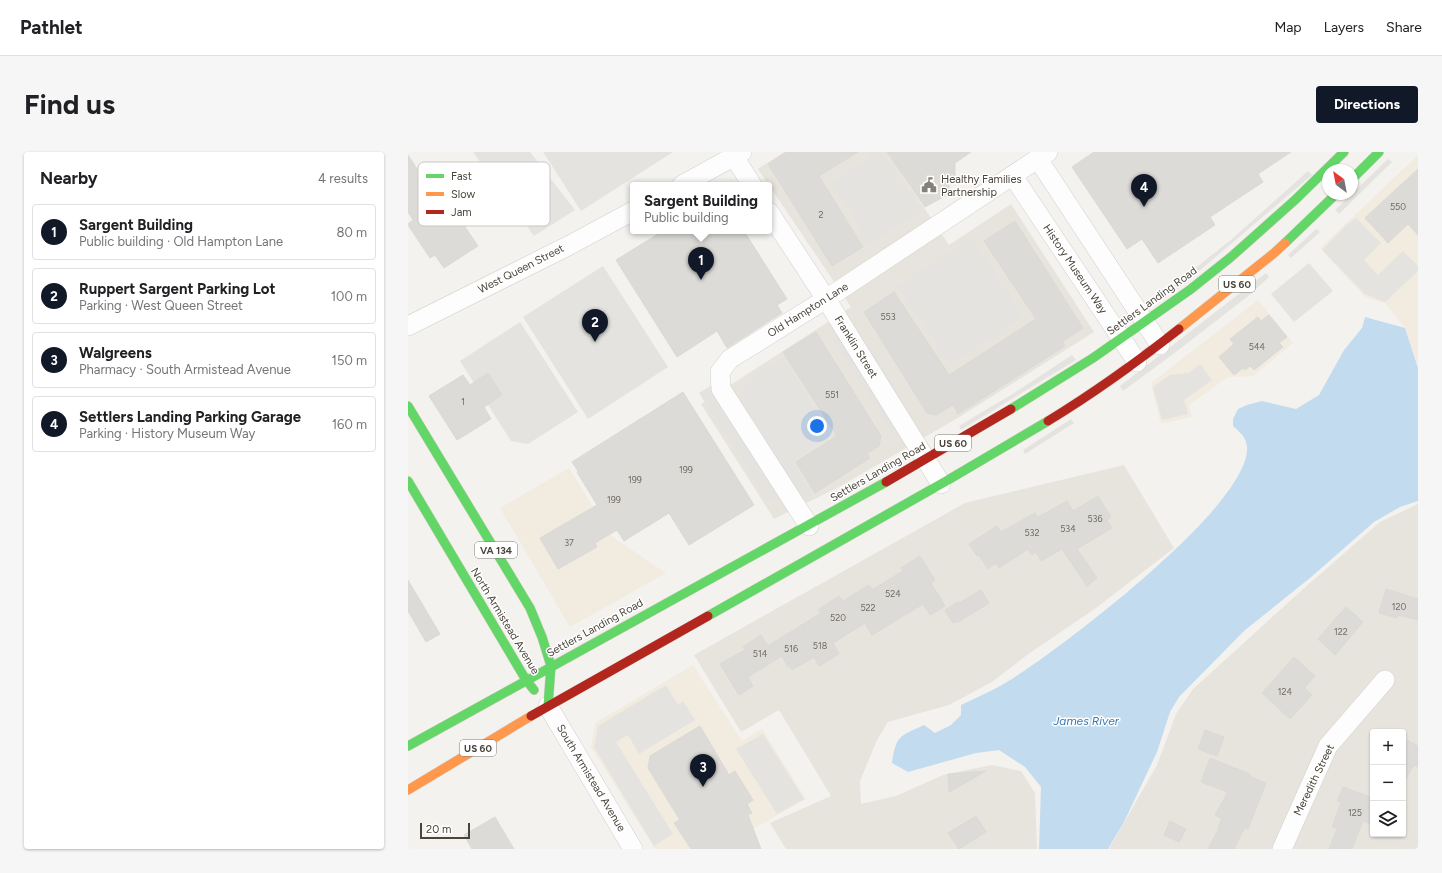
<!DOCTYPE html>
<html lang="en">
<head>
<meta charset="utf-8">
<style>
	:root { --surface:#fff; --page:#f6f6f6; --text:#202124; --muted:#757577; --line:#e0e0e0; --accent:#111827 }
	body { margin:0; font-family:Figtree,sans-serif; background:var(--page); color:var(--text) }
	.controls { position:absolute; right:12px; bottom:12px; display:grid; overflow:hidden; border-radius:4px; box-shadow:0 1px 3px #0004 }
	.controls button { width:36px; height:36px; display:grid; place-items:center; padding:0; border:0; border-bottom:1px solid var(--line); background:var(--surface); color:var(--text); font:20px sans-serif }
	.compass { position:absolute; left:914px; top:12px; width:36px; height:36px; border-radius:50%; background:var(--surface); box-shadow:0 1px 3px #0004; rotate:328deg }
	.scale { position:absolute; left:12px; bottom:10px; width:50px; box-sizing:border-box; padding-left:4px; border:2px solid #4a443a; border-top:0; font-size:11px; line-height:14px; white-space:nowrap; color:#4a443a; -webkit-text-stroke:3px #fff; paint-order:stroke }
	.you { position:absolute; left:409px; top:274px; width:14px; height:14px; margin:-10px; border:3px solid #fff; border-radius:50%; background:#1a73e8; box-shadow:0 0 0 6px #1a73e833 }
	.badge { display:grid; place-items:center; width:26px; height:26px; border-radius:50%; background:var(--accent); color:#fff; font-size:13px; font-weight:700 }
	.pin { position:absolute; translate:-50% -33px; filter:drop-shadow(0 1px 2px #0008) }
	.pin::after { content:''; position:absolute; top:21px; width:14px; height:12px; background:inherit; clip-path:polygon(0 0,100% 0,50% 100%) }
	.popup { position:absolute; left:222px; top:30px; width:142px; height:52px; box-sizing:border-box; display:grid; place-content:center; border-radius:4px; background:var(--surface); filter:drop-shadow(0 1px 3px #0005); font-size:13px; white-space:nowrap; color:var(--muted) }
	.popup b { font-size:15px; color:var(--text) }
	.popup::after { content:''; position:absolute; left:50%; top:100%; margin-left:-8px; border:8px solid transparent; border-top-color:var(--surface) }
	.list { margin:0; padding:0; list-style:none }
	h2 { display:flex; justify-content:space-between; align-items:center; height:52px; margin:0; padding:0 16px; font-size:17px }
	h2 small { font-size:13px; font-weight:400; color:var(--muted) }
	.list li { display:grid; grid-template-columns:26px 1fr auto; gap:12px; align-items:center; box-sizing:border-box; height:56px; margin:0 8px 8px; padding:0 8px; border:1px solid var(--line); border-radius:4px }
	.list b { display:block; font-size:15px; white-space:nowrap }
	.list p { margin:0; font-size:13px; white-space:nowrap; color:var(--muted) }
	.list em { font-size:13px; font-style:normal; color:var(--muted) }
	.icon { flex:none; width:22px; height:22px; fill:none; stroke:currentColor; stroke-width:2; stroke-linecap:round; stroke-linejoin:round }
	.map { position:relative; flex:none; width:1010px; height:697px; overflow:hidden; border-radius:4px }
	header { display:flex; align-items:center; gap:24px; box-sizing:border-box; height:56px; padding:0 20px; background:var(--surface); border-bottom:1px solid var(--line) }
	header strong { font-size:19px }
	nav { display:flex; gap:22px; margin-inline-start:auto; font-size:14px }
	.intro { display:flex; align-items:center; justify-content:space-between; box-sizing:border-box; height:96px; padding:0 24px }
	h1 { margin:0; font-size:28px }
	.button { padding:10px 18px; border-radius:4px; background:var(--accent); color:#fff; font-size:14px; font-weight:700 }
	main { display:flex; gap:24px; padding:0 24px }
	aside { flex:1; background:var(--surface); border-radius:4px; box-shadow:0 1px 3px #0004 }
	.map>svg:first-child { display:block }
	.residential { fill:#e7e4dd; fill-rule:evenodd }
	.commercial { fill:#f1ebe0 }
	.parking { fill:#e5e3e0 }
	.water { fill:#c3dbee }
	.building { fill:#dddbd7; stroke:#dbd9d5 }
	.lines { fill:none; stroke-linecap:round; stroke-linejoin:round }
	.street-casing { stroke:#d1d0cc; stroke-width:20 }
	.fast-casing { stroke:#d4cebe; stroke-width:10 }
	.slow-casing { stroke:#d4cebe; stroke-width:10 }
	.jam-casing { stroke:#d4cebe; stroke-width:10 }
	.street { stroke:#fdfdfd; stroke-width:19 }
	.fast { stroke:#63d668; stroke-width:9 }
	.slow { stroke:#ff974d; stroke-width:9 }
	.jam { stroke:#b3261e; stroke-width:9 }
	.labels { text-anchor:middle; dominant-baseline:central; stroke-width:3; stroke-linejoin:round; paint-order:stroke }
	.number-label { font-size:9px; fill:#706a62 }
	.shield { fill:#fff; stroke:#807c75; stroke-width:1 }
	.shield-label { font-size:10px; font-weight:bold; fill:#4a443a }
	.poi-label { font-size:11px; fill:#4a443a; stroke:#fff; text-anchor:start }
	.street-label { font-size:11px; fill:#4a443a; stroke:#fff }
	.water-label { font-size:12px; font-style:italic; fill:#3879b1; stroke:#fff }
	.key { fill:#fff; stroke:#c9c7c4; stroke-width:1 }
	.key-label { font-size:11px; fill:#4a443a }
</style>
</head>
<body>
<header>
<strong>Pathlet</strong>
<nav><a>Map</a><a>Layers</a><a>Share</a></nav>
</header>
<div class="intro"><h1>Find us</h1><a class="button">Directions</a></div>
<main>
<aside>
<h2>Nearby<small>4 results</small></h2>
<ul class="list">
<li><span class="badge">1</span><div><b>Sargent Building</b><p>Public building · Old Hampton Lane</p></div><em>80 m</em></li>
<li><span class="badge">2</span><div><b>Ruppert Sargent Parking Lot</b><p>Parking · West Queen Street</p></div><em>100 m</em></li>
<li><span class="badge">3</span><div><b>Walgreens</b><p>Pharmacy · South Armistead Avenue</p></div><em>150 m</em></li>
<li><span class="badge">4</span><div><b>Settlers Landing Parking Garage</b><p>Parking · History Museum Way</p></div><em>160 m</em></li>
</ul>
</aside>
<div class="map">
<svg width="1010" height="697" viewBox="0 0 1010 697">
	<rect width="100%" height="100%" fill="#f3f2ef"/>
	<!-- residential -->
	<path class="residential" d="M376 0H479L541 93 603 52 686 180 548 267 431 335 366 367 293 252 443 155 350 17Z
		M716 313 766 396 688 456 619 503 584 530 541 553 480 570 469 588 452 629 453 652 488 644 535 623 584 613 613 619 627 641 629 697H378L362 671 423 644 371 558 333 580 286 503 557 351Z
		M1010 352V697H701L749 613 768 562 785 537 894 438 972 370ZM965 580H995V682H965Z"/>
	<!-- commercial -->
	<path class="commercial" d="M1008 5 1010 6V213L997 176 977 151 957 145 912 96Z
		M850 148 885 191 845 224 820 225 781 253 784 265 753 272 743 231Z
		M161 316 203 384 258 421 162 475 92 356Z
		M285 513 334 589 354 577 398 647 310 697H247L183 595 187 571Z"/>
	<!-- parking -->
	<path class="parking" d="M65 0H122L167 58 126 84Z
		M135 0H265L173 59Z
		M464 0H474L513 59 458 94 451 84 450 71 423 31 455 10Z
		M980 7 984 10 931 62 927 58Z
		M900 19 904 23 770 137 766 133 824 87Z
		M948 66 973 91 956 108 970 123 995 99 1010 114V119L977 150 957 142 914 98 938 73Z
		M908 77 912 80 883 106 880 103Z
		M564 85 615 165 542 213 489 134Z
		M901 111 925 139 886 170 863 142Z
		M195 114 260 215 180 267 115 165Z
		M858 121 861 125 839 145 764 203 715 239 712 234Z
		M112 170 170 260 120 292 103 289 52 209Z
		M447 173 506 267 483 281 425 187Z
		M664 203 668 208 553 278 551 274 606 241Z
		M374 205 424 282 383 309 404 343 395 347 332 247 338 228Z
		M792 212 804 228 776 248 780 262 754 268 745 235 762 223 781 221Z
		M304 233 378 338 360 349 291 241Z
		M663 267 666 271 617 302 615 298Z
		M258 533 270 553 275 549 287 568 231 602 220 583 208 590 265 682 246 694 186 595 190 574Z
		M355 582 396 647 369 662 328 597Z"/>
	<!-- water -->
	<path class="water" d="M957 165 997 176 1010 216V349L992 355 966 370 902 426 836 479 771 545 762 560 749 600 716 670 700 697H631L633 635 617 615 591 598 568 601 500 620 484 611C488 583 492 584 516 573L527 581 543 573 553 563V553C570 545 588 537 604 527 653 496 843 353 839 295 838 285 832 280 825 274V267L830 257 839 253 854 249 888 257 911 243 936 198 954 176Z"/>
	<!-- building -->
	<path class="building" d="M379 0H450L411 24 455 95 424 114 360 12Z
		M479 0H563L547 11V25H541V42L517 55Z
		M686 0H883L850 22 855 30 802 65 807 73 750 111 734 87 719 97 664 15Z
		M0 3 32 52 38 47 70 94 36 116 27 103 22 106 0 73V72L5 68 0 60Z
		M1010 17V83L1000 72 980 91 957 66Z
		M607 69 675 176 654 190 657 194 550 262 545 253 528 263 519 261 456 160 486 140 541 223 628 167 576 89Z
		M255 79H336L379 147 369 153 374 161 319 196 309 179 269 205 208 108Z
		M861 163 879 185 871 191 875 195 846 218 842 214 837 218 835 216 826 223 811 205 826 192 822 187 850 165 853 169Z
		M408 180 473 284 471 294 459 302 462 306 407 341 388 310 429 284 375 200Z
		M80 221 94 243 76 255 83 267 49 288 21 244 55 223 62 233Z
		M275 240 346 353 281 393 261 361 216 389 209 378 187 391 189 395 150 417 132 386 189 353 169 320 170 319 164 310Z
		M690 344 703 365 699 368 704 376 669 397 689 426 679 434 654 397 633 409 628 400 624 403 620 397 591 416 588 411 580 417 571 403 569 404 561 392 589 374 593 380 627 361 630 365 659 349 665 359Z
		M512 404 527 428 523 431 537 454 522 463 515 452 464 483 457 471 425 491 431 502 411 514 406 505 384 518 382 514 380 515 374 504 340 525 345 534 331 543 312 512 337 498 335 495 353 483 360 494 413 461 411 457 431 444 435 449 461 433 464 438 495 419 493 416Z
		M0 428 32 482 18 490 0 459Z
		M978 437 1010 447V468L990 463 989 466 971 461Z
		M573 438 581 451 550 470 549 469 545 471 537 458 550 450 551 451Z
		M938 455 955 470 927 503 910 487Z
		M886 505 907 524 896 536 904 543 882 567 854 541Z
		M292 574 321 623 327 619 345 648 339 652 344 661 340 663 353 697H283L266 671 272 668 240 616 242 604Z
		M797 578 816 585 809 604 790 597Z
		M995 586 1010 594V615L1006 613 995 632Z
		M802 606 842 622 841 624 858 631 840 677 837 675 826 697H800L811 676 810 675 814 667 807 663 820 640 793 630Z
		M578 619 541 640 540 622Z
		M935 635 965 646V673L955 669 944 697H921L929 677 924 675 933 650 929 649Z
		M568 664 578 680 551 697 540 681Z
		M87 665 106 697H64L56 683Z
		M762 669 778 677 771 690 756 683Z"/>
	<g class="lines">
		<!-- street casing -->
		<g class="street-casing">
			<path id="street" d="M323 0 344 33
				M630 7 752 193
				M605 24 729 210
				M274 33 334 0
				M361 60 418 147 533 332
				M0 174 160 94 225 59
				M401 374 313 237 312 220 322 207 418 147 640 0
				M140 554 225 697
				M874 697 920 594 977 528"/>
		</g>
		<!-- fast casing -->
		<g class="fast-casing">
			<path id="fast" d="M944 27 971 0
				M877 91 928 42
				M0 254 122 456 134 485 143 514 140 554
				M603 257 685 206 783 137 823 105 887 48 936 0
				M0 329 118 528 126 538
				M300 464 540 328 640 269
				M0 594 478 330"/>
		</g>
		<!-- slow casing -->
		<g class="slow-casing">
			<path id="slow" d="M771 177 865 102 877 91
				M0 638 123 564"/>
		</g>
		<!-- jam casing -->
		<g class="jam-casing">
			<path id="jam" d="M640 269C686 241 729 210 771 177
				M478 330 603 257
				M123 564 300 464"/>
		</g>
		<!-- street -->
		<use href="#street" class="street"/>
		<!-- fast -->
		<use href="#fast" class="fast"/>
		<!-- slow -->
		<use href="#slow" class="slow"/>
		<!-- jam -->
		<use href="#jam" class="jam"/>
	</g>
	<!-- icons -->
	<defs>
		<g id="civic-bare" transform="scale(1.2)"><path d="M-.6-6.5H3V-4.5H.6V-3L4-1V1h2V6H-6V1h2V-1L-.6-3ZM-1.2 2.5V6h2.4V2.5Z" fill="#858179" stroke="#fff" stroke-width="2.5" paint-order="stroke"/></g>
	</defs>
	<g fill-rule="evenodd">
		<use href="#civic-bare" x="521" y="33"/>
	</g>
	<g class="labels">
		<!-- number labels -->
		<g class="number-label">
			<text x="990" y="54">550</text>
			<text x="413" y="62">2</text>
			<text x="480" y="164">553</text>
			<text x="849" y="194">544</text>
			<text x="424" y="242">551</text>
			<text x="55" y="249">1</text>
			<text x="278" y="317">199</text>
			<text x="227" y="327">199</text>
			<text x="206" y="347">199</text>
			<text x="687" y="366">536</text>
			<text x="660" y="376">534</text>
			<text x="624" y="380">532</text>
			<text x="161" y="390">37</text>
			<text x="485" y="441">524</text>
			<text x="991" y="454">120</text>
			<text x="460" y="455">522</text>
			<text x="430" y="465">520</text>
			<text x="933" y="479">122</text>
			<text x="412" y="493">518</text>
			<text x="383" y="496">516</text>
			<text x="352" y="501">514</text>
			<text x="877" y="539">124</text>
			<text x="947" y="660">125</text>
		</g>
		<!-- shield labels -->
		<g class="shield">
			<rect x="811" y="124" width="36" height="16" rx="3"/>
			<rect x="527" y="283" width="36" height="16" rx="3"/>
			<rect x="67" y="390" width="42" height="16" rx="3"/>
			<rect x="52" y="588" width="36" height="16" rx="3"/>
		</g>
		<g class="shield-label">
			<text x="829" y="132">US 60</text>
			<text x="545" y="291">US 60</text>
			<text x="88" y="398">VA 134</text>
			<text x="70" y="596">US 60</text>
		</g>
		<!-- poi labels -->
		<g class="poi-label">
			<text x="533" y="27">Healthy Families<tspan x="533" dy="13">Partnership</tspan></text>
		</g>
		<!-- street labels -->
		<g class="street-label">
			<text transform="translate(113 117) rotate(-27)">West Queen Street</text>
			<text transform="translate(667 117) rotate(56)">History Museum Way</text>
			<text transform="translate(744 149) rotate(-36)">Settlers Landing Road</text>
			<text transform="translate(400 158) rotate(-32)">Old Hampton Lane</text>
			<text transform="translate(448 195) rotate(58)">Franklin Street</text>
			<text transform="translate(470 320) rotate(-30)">Settlers Landing Road</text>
			<text transform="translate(97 469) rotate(59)">North Armistead Avenue</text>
			<text transform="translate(187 476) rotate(-29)">Settlers Landing Road</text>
			<text transform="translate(183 626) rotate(59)">South Armistead Avenue</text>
			<text transform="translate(906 628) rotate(-64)">Meredith Street</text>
		</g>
		<!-- water labels -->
		<g class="water-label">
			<text x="678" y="569">James River</text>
		</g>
	</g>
	<!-- legend -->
	<rect x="10" y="10" width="132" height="64" rx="6" class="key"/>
	<rect x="18" y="22" width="18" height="4" fill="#63d668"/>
	<rect x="18" y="40" width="18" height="4" fill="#ff974d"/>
	<rect x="18" y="58" width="18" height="4" fill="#b3261e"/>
	<g class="key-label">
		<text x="43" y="28">Fast</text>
		<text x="43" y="46">Slow</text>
		<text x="43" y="64">Jam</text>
	</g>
</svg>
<div class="controls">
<button>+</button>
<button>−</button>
<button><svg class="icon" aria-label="layers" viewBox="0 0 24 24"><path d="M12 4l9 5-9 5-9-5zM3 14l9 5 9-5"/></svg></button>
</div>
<svg class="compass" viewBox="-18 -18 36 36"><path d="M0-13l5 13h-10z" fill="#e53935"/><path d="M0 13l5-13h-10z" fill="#757577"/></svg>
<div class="scale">20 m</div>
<div class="you"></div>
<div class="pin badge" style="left:293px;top:128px">1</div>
<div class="popup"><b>Sargent Building</b>Public building</div>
<div class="pin badge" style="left:187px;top:190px">2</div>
<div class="pin badge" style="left:295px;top:635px">3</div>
<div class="pin badge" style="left:736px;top:55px">4</div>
</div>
</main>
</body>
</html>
